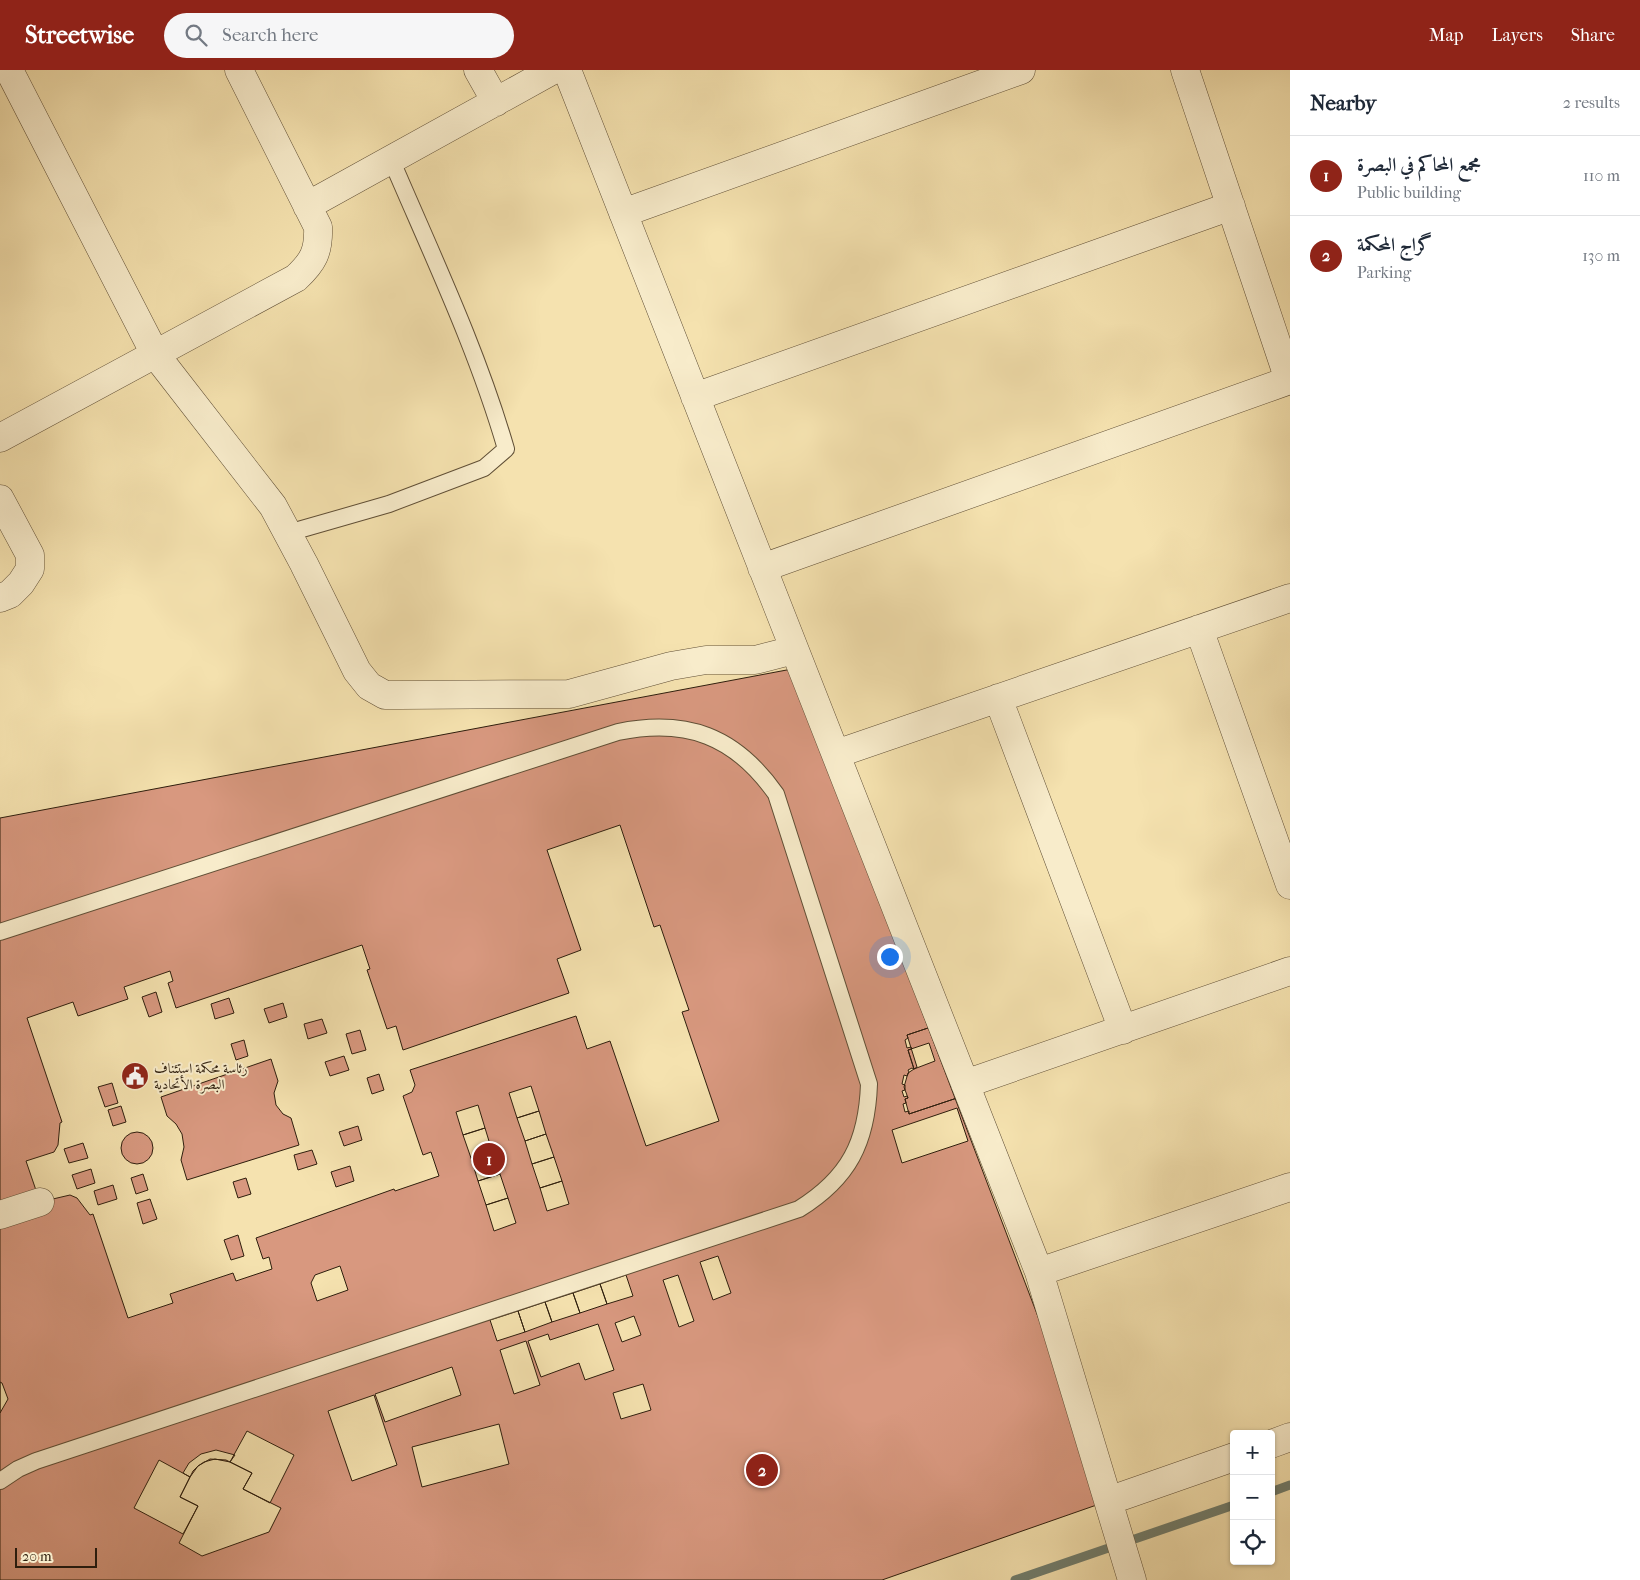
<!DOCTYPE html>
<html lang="en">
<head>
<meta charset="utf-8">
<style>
	:root { --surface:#fff; --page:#f6f6f7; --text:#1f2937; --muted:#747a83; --line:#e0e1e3; --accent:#8f2418 }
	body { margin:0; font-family:"IM FELL French Canon",Amiri,serif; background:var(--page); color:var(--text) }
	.controls { position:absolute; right:15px; bottom:15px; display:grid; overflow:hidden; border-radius:5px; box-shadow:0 1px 4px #0004 }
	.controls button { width:45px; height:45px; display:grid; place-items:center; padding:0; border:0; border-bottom:1px solid var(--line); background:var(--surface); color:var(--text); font:25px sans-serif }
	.scale { position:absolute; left:15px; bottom:12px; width:82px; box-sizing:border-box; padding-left:5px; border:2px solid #2e1e0d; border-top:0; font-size:14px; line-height:18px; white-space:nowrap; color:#2e1e0d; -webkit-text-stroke:4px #f8eccb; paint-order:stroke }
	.you { position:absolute; left:889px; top:886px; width:18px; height:18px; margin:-12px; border:4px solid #fff; border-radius:50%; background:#1a73e8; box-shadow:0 0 0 8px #1a73e833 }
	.badge { display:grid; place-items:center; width:32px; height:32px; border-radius:50%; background:var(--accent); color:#fff; font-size:16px; font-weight:700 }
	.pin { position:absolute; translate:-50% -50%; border:2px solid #fff; box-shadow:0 1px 5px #0006 }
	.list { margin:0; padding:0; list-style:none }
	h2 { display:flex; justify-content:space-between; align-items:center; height:65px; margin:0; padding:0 20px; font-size:21px }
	h2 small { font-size:16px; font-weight:400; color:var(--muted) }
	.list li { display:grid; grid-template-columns:32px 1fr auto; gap:15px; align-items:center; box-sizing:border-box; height:80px; padding:0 20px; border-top:1px solid var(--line) }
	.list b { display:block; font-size:19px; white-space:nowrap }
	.list p { margin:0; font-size:16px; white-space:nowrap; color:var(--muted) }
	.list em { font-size:16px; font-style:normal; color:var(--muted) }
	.icon { flex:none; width:28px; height:28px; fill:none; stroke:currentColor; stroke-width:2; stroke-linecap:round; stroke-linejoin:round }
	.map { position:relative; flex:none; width:1290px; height:1510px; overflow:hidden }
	header { display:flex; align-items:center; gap:30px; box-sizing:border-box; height:70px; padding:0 25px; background:var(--accent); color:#fff }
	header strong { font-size:24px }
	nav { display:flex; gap:28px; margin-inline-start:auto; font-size:18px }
	.search { width:350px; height:45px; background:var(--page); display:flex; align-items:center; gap:12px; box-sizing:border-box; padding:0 18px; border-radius:28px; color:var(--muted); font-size:19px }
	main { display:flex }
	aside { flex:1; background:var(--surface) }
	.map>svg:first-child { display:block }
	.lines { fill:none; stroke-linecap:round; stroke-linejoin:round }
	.stream { stroke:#707d6d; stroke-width:9 }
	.building { fill:#d8987f; stroke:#2e1e0d; fill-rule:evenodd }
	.lane-casing { stroke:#604f36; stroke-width:18 }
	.street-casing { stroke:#604f36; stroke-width:29 }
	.lane { stroke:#f8eccb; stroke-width:16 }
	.street { stroke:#f8eccb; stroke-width:28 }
	.labels { text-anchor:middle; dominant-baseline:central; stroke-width:4; stroke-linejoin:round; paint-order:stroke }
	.poi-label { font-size:14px; fill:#2e1e0d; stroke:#f8eccb; text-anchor:start }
</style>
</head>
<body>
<header>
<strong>Streetwise</strong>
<div class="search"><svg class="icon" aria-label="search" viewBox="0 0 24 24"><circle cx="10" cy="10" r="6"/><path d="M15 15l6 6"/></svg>Search here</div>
<nav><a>Map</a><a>Layers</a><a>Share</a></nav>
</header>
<main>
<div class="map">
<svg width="1290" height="1510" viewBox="0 0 1290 1510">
	<rect width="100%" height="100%" fill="#f5e2af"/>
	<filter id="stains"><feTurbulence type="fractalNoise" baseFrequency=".004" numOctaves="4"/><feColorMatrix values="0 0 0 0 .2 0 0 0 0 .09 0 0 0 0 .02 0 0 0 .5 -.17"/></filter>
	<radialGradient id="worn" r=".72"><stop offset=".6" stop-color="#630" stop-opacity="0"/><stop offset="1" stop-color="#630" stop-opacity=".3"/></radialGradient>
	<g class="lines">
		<!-- stream -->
		<path class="stream" d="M1271 1422 1290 1415
			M1015 1510 1234 1435"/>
	</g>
	<!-- building -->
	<path class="building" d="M792 599 1108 1431 882 1510H0V748Z
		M620 755 654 857 660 855 689 940 682 942 719 1051 646 1076 610 971 587 979 576 946 410 1000 415 1015 412 1022 403 1026 423 1085 431 1082 439 1106 395 1121 394 1119 256 1168 263 1189 269 1187 272 1199 236 1211 233 1203 170 1224 173 1233 128 1248 93 1144 90 1145 77 1128 70 1125 40 1132 26 1091 54 1082 58 1075 60 1053 62 1052 27 948 73 932 78 946 128 929 124 917 170 901 173 911 168 913 176 938 362 875 370 899 367 900 387 959 396 956 403 980 569 923 557 889 581 880 547 780ZM271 989 278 1011 274 1023 276 1035 283 1044 291 1048 299 1075 187 1110 181 1090 184 1077 182 1064 176 1054 167 1046 161 1027Z
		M156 922 162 942 149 947 142 927Z
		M229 928 234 943 215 949 211 934Z
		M283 933 287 947 269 953 264 939Z
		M322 949 327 963 308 969 304 954Z
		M934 956 957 1028 909 1044V1041L905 1042 903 1034 906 1033 905 1029 908 1028 907 1026 904 1027 902 1021 905 1020V1015L902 1014 904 1005 907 1006 909 1002 908 1000 912 998 914 999 908 980 912 979 911 977 907 978 905 970 908 968 907 965Z
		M934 956 957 1028 909 1044 905 1029 908 1028 904 1017 908 1003 917 997 907 965Z
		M360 960 366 980 352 984 346 964Z
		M244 970 248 986 236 990 231 974Z
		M929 973 935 991 914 999 908 980Z
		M344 986 349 1000 330 1006 325 992Z
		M379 1004 384 1020 372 1024 367 1008Z
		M112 1013 118 1033 105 1037 98 1017Z
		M531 1016 539 1041 517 1048 509 1023Z
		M478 1035 485 1058 463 1065 456 1042Z
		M121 1036 126 1052 113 1056 108 1040Z
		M957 1038 968 1071 902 1093 892 1060Z
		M539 1041 546 1064 525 1071 517 1048Z
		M358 1056 362 1070 344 1076 339 1062Z
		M485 1058 492 1081 471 1088 463 1065Z
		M121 1078a16 16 0 1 1 32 0a16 16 0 1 1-32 0Z
		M546 1064 554 1087 532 1094 525 1071Z
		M83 1073 88 1088 69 1093 64 1079Z
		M312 1080 317 1094 298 1100 294 1085Z
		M492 1081 500 1104 478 1111 471 1088Z
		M554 1087 562 1111 540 1118 532 1094Z
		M350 1096 354 1111 336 1117 331 1102Z
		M91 1099 95 1113 77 1119 72 1105Z
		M143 1104 148 1120 136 1124 131 1108Z
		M500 1104 508 1128 486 1135 478 1111Z
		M246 1108 251 1124 238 1128 233 1112Z
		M562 1111 569 1134 547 1141 540 1118Z
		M113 1115 117 1129 98 1135 94 1121Z
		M508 1128 516 1153 494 1161 486 1135Z
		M150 1129 157 1149 143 1154 137 1133Z
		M238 1165 244 1186 231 1190 224 1170Z
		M718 1186 731 1223 713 1230 700 1192Z
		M340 1196 348 1220 317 1231 311 1213 315 1205Z
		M626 1205 633 1226 607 1234 600 1214Z
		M678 1205 694 1251 679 1257 663 1210Z
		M600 1214 607 1234 580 1243 573 1223Z
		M573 1223 580 1243 552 1252 545 1232Z
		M545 1232 552 1252 525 1262 518 1241Z
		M518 1241 525 1262 497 1271 490 1250Z
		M634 1246 641 1265 622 1272 615 1253Z
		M598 1254 614 1300 585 1310 579 1293 541 1307 528 1271 548 1264 550 1270Z
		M526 1271 540 1315 514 1324 500 1280Z
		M452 1297 461 1325 385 1352 375 1324Z
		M0 1312 2 1313 8 1329 0 1343Z
		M643 1314 651 1340 621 1349 613 1323Z
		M374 1325 397 1395 352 1411 328 1341Z
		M499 1354 509 1394 422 1417 412 1377Z
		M247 1361 294 1385 270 1433 243 1419 252 1403 230 1392Z
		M216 1380 235 1385 230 1392 215 1389 204 1392 198 1396 190 1407 183 1403 189 1393 201 1384Z
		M210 1389 226 1390 252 1403 243 1419 281 1438 269 1462 202 1486 179 1473 198 1436 180 1427 193 1401 198 1396Z
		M159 1390 190 1407 180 1427 198 1436 183 1464 134 1438Z"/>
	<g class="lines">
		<!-- lane casing -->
		<g class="lane-casing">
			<path id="lane" d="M288 463 389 434 484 398 506 379C477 279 432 185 391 89
				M0 862 618 662C687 648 735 666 776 724L869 1014C867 1072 849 1108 799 1139L36 1391 18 1399 0 1411"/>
		</g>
		<!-- street casing -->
		<g class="street-casing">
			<path id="street" d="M9 0 155 284 273 436 304 494 357 601 369 616 385 625H399L569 624 671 596 706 590H755L794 580
				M478 0 496 32
				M567 0 1039 1202 1132 1510
				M1185 0 1289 310
				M307 136 553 0
				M623 143 1021 0
				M695 327 1231 136
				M0 368 296 208C313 192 319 182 318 157L239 0
				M0 429 30 485V499L21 513 10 524 0 528
				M762 498 1290 310
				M1199 559 1290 815
				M998 628 1123 960
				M836 684 1290 528
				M965 1014 1290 901
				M0 1145 40 1132
				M1039 1202 1290 1117
				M1271 1374 1290 1367
				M1108 1431 1234 1387"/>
		</g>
		<!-- lane -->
		<use href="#lane" class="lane"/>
		<!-- street -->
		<use href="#street" class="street"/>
	</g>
	<!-- icons -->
	<defs>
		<g id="civic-disc" transform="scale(1.4375)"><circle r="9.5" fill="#8f2418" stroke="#f8eccb"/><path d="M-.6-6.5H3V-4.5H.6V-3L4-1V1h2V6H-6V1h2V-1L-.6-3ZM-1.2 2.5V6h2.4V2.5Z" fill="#fff"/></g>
	</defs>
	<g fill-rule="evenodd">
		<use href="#civic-disc" x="135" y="1006"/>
	</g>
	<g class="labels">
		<!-- poi labels -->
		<g class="poi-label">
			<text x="154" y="998">رئاسة محكمة استئناف<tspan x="154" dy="16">البصرة الأتحادية</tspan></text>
		</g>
	</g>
	<rect width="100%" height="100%" filter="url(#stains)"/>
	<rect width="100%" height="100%" fill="url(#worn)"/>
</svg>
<div class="controls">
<button>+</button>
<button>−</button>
<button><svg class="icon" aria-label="locate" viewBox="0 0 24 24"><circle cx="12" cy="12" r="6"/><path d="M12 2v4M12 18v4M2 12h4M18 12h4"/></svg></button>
</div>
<div class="scale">20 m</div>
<div class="you"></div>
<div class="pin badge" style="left:489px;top:1089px">1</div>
<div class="pin badge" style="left:762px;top:1400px">2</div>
</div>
<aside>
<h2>Nearby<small>2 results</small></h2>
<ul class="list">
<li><span class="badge">1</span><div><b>مجمع المحاكم في البصرة</b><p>Public building</p></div><em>110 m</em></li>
<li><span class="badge">2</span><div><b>گراج المحكمة</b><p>Parking</p></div><em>130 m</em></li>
</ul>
</aside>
</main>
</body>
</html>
